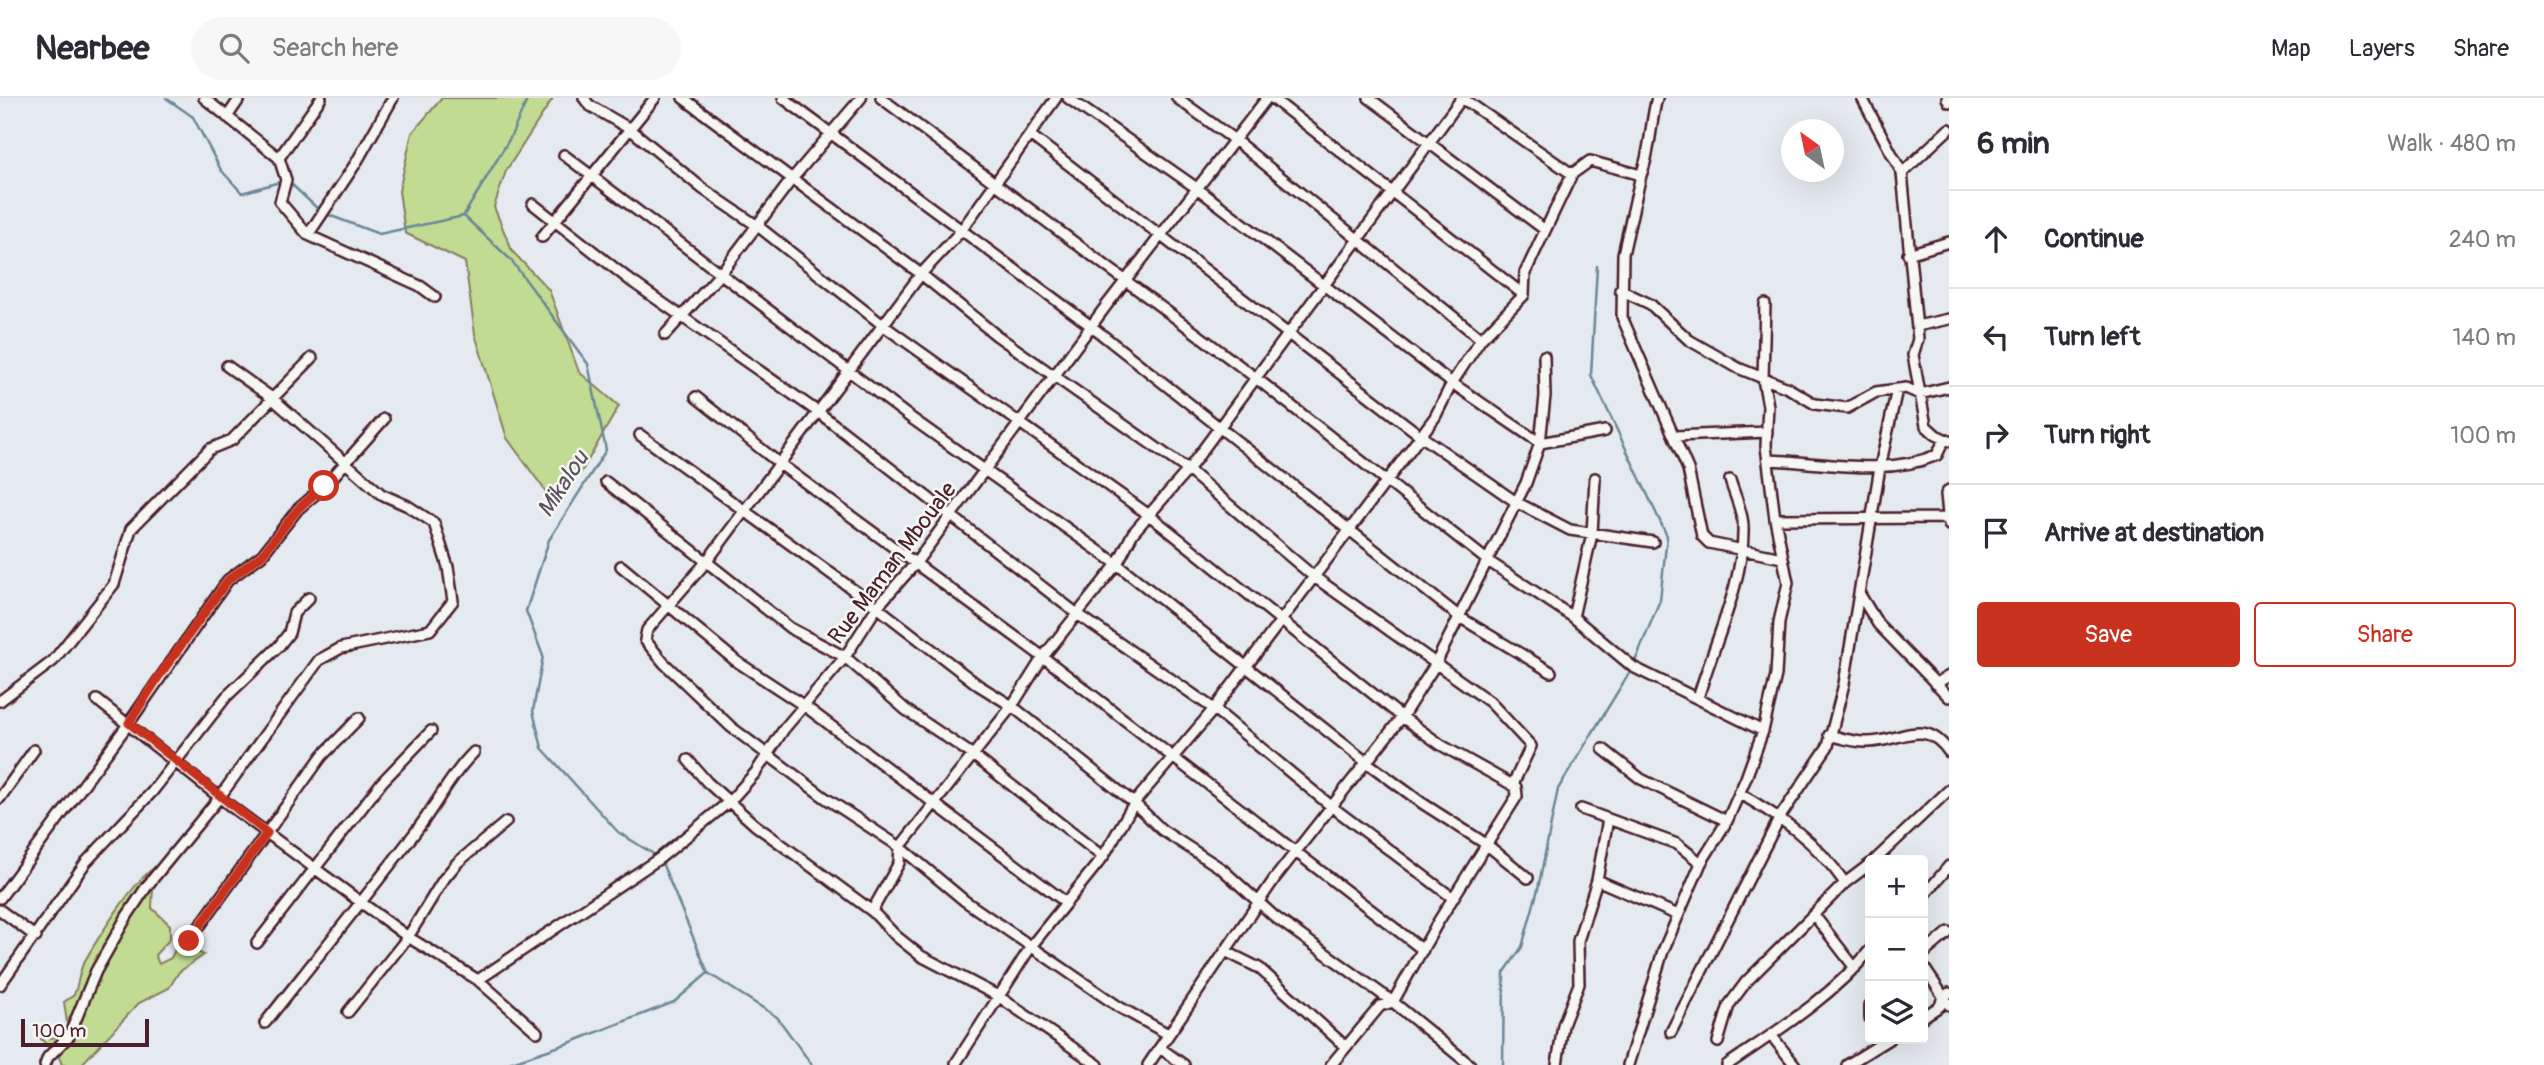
<!DOCTYPE html>
<html lang="en">
<head>
<meta charset="utf-8">
<style>
	:root { --surface:#fff; --page:#f7f7f7; --text:#2b2b33; --muted:#7c7c81; --line:#e1e1e2; --accent:#c8321e }
	body { margin:0; font-family:Pangolin,sans-serif; background:var(--page); color:var(--text) }
	.controls { position:absolute; right:21px; bottom:21px; display:grid; overflow:hidden; border-radius:7px; box-shadow:0 7px 28px #0002 }
	.controls button { width:63px; height:63px; display:grid; place-items:center; padding:0; border:0; border-bottom:2px solid var(--line); background:var(--surface); color:var(--text); font:35px sans-serif }
	.compass { position:absolute; left:1781px; top:21px; width:63px; height:63px; border-radius:50%; background:var(--surface); box-shadow:0 7px 28px #0002; rotate:327deg }
	.scale { position:absolute; left:21px; bottom:18px; width:128px; box-sizing:border-box; padding-left:7px; border:4px solid #4a1f2b; border-top:0; font-size:19px; line-height:24px; white-space:nowrap; color:#4a1f2b; -webkit-text-stroke:5px #f6f6f2; paint-order:stroke }
	.stop { position:absolute; width:21px; height:21px; margin:-16px; border:5px solid #c8321e; border-radius:50%; background:#fff }
	.stop.end { background:#c8321e; border-color:#fff; box-shadow:0 2px 7px #0008 }
	.list { margin:0; padding:0; list-style:none }
	h2 { display:flex; justify-content:space-between; align-items:center; height:91px; margin:0; padding:0 28px; font-size:30px }
	h2 small { font-size:23px; font-weight:400; color:var(--muted) }
	.list li { display:grid; grid-template-columns:46px 1fr auto; gap:21px; align-items:center; box-sizing:border-box; height:98px; padding:0 28px; border-top:2px solid var(--line) }
	.list b { display:block; font-size:26px; white-space:nowrap }
	.list em { font-size:23px; font-style:normal; color:var(--muted) }
	.actions { display:flex; gap:14px; padding:21px 28px }
	.actions a { flex:1; padding:16px 0; border:2px solid var(--accent); border-radius:7px; text-align:center; font-size:24px; color:var(--accent) }
	.actions .main { background:var(--accent); color:#fff }
	.icon { flex:none; width:38px; height:38px; fill:none; stroke:currentColor; stroke-width:2; stroke-linecap:round; stroke-linejoin:round }
	.map { position:relative; flex:none; width:1949px; height:967px; overflow:hidden }
	header { display:flex; align-items:center; gap:42px; box-sizing:border-box; height:98px; padding:0 35px; background:var(--surface); border-bottom:2px solid var(--line) }
	header strong { font-size:33px }
	nav { display:flex; gap:38px; margin-inline-start:auto; font-size:24px }
	.search { width:490px; height:63px; background:var(--page); display:flex; align-items:center; gap:18px; box-sizing:border-box; padding:0 24px; border-radius:38px; color:var(--muted); font-size:26px }
	main { display:flex }
	aside { flex:1; background:var(--surface) }
	.map>svg:first-child { display:block }
	.green { fill:#c1db92; stroke:#867d5e; stroke-width:2 }
	.lines { fill:none; stroke-linecap:round; stroke-linejoin:round }
	.stream { stroke:#6a8796; stroke-width:2.5 }
	.minor-casing { stroke:#4a1f2b; stroke-width:14 }
	.minor { stroke:#f6f6f2; stroke-width:9 }
	.route { stroke:#c8321e; stroke-width:9 }
	.labels { text-anchor:middle; dominant-baseline:central; stroke-width:5; stroke-linejoin:round; paint-order:stroke }
	.street-label { font-size:23px; fill:#4a1f2b; stroke:#f6f6f2 }
	.water-label { font-size:24px; font-style:italic; fill:#5a5360; stroke:#f6f6f2 }
</style>
</head>
<body>
<header>
<strong>Nearbee</strong>
<div class="search"><svg class="icon" aria-label="search" viewBox="0 0 24 24"><circle cx="10" cy="10" r="6"/><path d="M15 15l6 6"/></svg>Search here</div>
<nav><a>Map</a><a>Layers</a><a>Share</a></nav>
</header>
<main>
<div class="map">
<svg width="1949" height="967" viewBox="0 0 1949 967">
	<rect width="100%" height="100%" fill="#e5eaf0"/>
	<filter id="ink" filterUnits="userSpaceOnUse"><feTurbulence type="fractalNoise" baseFrequency=".0143" numOctaves="2"/><feDisplacementMap in="SourceGraphic" scale="14" xChannelSelector="R" yChannelSelector="G"/><feConvolveMatrix kernelMatrix="1 2 1 2 8 2 1 2 1" color-interpolation-filters="sRGB"/></filter>
	<g filter="url(#ink)">
		<!-- green -->
		<path class="green" d="M442 0H553L506 73 494 109 512 153 549 192 579 274 619 308 583 371 555 406 507 340 475 236 465 164 405 135 399 93 412 35Z
			M154 770 152 810 170 827V841L155 857 159 866 171 860 178 845 204 857 179 874 169 890 139 905 81 967H62L59 959 41 941 58 939 68 932 64 904 74 897C78 887 79 875 83 866 96 843 134 782 154 770Z"/>
		<g class="lines">
			<!-- stream -->
			<path class="stream" d="M166 0 193 19 221 72 242 95 283 83
				M289 84 320 113
				M326 116 379 136 464 118
				M464 117 510 40 528 0
				M464 118 511 162 588 266 606 352 549 442 526 513 543 558 533 613 542 650 618 734 660 760 708 875 777 919 812 967
				M1597 168 1591 277 1667 438 1660 502 1634 566
				M503 967 569 945 674 904 708 875
				M1503 967 1504 875 1522 849 1538 791 1558 691 1631 572"/>
			<!-- minor casing -->
			<g class="minor-casing">
				<path id="minor" d="M204 0 279 60 286 82 280 104 308 137 420 188 435 199
					M584 0 589 7 630 31 703 91 759 129 884 228 1149 417 1402 619 1441 647 1516 689 1517 698 1438 824 1393 904 1380 908 1331 967
					M683 0 921 176 996 237 1188 372 1313 478 1490 604 1531 648 1513 686
					M783 0 1091 228 1461 520 1551 574
					M881 0 1256 280 1488 463 1573 519 1633 569 1763 633
					M1056 0 961 133 921 176 707 463 647 532 645 542 664 565 731 629 824 699 900 749 965 803 1119 909 1168 936
					M1068 0 1198 91 1452 285 1540 345 1605 333
					M1177 0 1236 43 1481 241
					M1272 0 1524 197
					M1369 0 1545 132
					M1462 0 1572 76 1590 63 1641 77C1651 53 1650 25 1657 0
					M1862 0 1902 75 1918 241 1913 257 1926 328 1936 337 1949 343
					M1947 0 1949 4
					M227 19 240 0
					M1030 37 1421 338 1516 404 1570 432 1653 444
					M564 57 907 317 1117 466 1365 663 1422 705 1486 746 1528 780
					M279 60 321 0
					M1902 75 1949 31
					M1641 77 1623 156 1622 219 1688 371 1702 438 1709 445 1782 460
					M533 106 631 183 818 314 1076 515 1214 611 1331 708 1453 800
					M308 137 356 65 393 0
					M542 139 655 0
					M1908 156 1949 144
					M1620 192 1650 206 1689 242 1738 270 1788 290 1815 306 1847 310 1876 294 1906 290 1920 296 1949 289
					M1917 228 1949 221
					M665 237 721 175 792 81 861 0
					M696 299 780 366 1043 559 1423 852
					M640 337 877 509 978 587 1012 608 1134 705 1162 732 1222 771 1275 819 1393 904 1470 967
					M1675 338 1767 334
					M1768 362C1823 364 1885 379 1937 357L1944 342
					M606 384 790 530 845 559 906 612 973 657 1103 759
					M1949 392 1946 396 1949 427
					M1775 421 1947 420
					M621 468 736 563 806 609 1064 803
					M1859 495 1878 526 1949 599
					M1573 519 1592 436 1595 380
					M1935 586 1949 578
					M1698 600C1713 547 1745 483 1743 428 1743 414 1734 396 1730 382
					M97 602 233 710 408 839 478 882 537 934
					M0 603 53 563 114 486 131 431 210 351 232 342 312 260
					M1829 637C1841 640 1856 645 1868 644 1901 644 1924 618 1949 654
					M1603 651 1641 681 1727 723
					M688 662 707 684 755 727 872 813 896 838 921 858 998 898 1098 967
					M1739 695C1783 721 1815 742 1845 785
					M0 700 34 652
					M1581 711 1677 746 1701 765
					M1875 762 1949 692
					M1597 782 1678 817
					M1923 799 1949 768
					M0 800 129 625 228 482 262 457 298 411 324 389 384 321
					M0 812 36 839
					M872 813 899 765 900 749 1012 608 1043 559 1117 466 1133 435 1188 372 1462 0
					M1814 817 1855 870
					M189 843 322 658 359 620
					M257 845 382 684 431 633
					M1225 853 1259 870 1346 949
					M1923 856 1949 834
					M1923 868 1949 907
					M478 882 660 760 730 703 756 674 784 631 845 559 877 509 915 466 1106 208 1267 0
					M0 887 86 764 152 694 226 599 279 548 289 535 294 515 309 500
					M1870 907V920
					M348 914 408 839 443 782 457 765 506 724
					M1923 919 1940 908 1943 899 1949 895
					M265 925C315 862 365 800 414 736 435 709 450 678 474 654
					M1671 934 1780 719 1828 648 1844 586 1880 369 1897 291
					M1771 937 1795 967
					M1718 944 1729 907 1746 884 1845 785 1870 766
					M1160 950 1184 967
					M956 965 1032 847 1103 759 1134 705 1214 611 1435 319 1452 285 1481 241 1524 197 1525 175 1572 76
					M45 967 48 959 69 938 96 873 127 818 147 788 219 700 319 562 341 550 430 532 453 503 448 469 434 425 408 408 381 396 272 300 227 268
					M1148 967 1275 780 1402 619 1435 567 1526 385 1540 345 1545 298 1544 258
					M1557 967 1563 927 1579 886 1578 843 1597 782 1608 721
					M1628 967 1663 853 1701 765 1727 723 1746 680 1763 633 1776 577 1779 524 1788 485 1775 421 1766 348 1768 308 1763 281 1765 206
					M1727 967C1777 933 1832 899 1870 852
					M1847 967 1889 941"/>
			</g>
			<!-- minor -->
			<use href="#minor" class="minor"/>
		</g>
	</g>
	<g class="lines" filter="url(#ink)">
		<!-- route -->
		<path class="route" d="M189 843 267 735 129 625 157 581 228 482 262 457 298 411 324 388"/>
	</g>
	<g class="labels">
		<!-- street labels -->
		<g class="street-label">
			<text transform="translate(892 465) rotate(-53)">Rue Maman Mbouale</text>
		</g>
		<!-- water labels -->
		<g class="water-label">
			<text transform="translate(563 386) rotate(-57)">Mikalou</text>
		</g>
	</g>
</svg>
<div class="controls">
<button>+</button>
<button>−</button>
<button><svg class="icon" aria-label="layers" viewBox="0 0 24 24"><path d="M12 4l9 5-9 5-9-5zM3 14l9 5 9-5"/></svg></button>
</div>
<svg class="compass" viewBox="-18 -18 36 36"><path d="M0-13l5 13h-10z" fill="#e53935"/><path d="M0 13l5-13h-10z" fill="#7c7c81"/></svg>
<div class="scale">100 m</div>
<div class="stop" style="left:324px;top:388px"></div>
<div class="stop end" style="left:189px;top:843px"></div>
</div>
<aside>
<h2>6 min<small>Walk · 480 m</small></h2>
<ul class="list">
<li><svg class="icon" aria-label="ahead" viewBox="0 0 24 24"><path d="M12 20V5M6 11l6-6 6 6"/></svg><div><b>Continue</b></div><em>240 m</em></li>
<li><svg class="icon" aria-label="left" viewBox="0 0 24 24"><path d="M17 20v-9H6M10 6l-5 5 5 5"/></svg><div><b>Turn left</b></div><em>140 m</em></li>
<li><svg class="icon" aria-label="right" viewBox="0 0 24 24"><path d="M7 20v-9h11M14 6l5 5-5 5"/></svg><div><b>Turn right</b></div><em>100 m</em></li>
<li><svg class="icon" aria-label="arrive" viewBox="0 0 24 24"><path d="M6 21V4h12l-3 4 3 4H6"/></svg><div><b>Arrive at destination</b></div></li>
</ul>
<div class="actions"><a class="main">Save</a><a>Share</a></div>
</aside>
</main>
</body>
</html>
